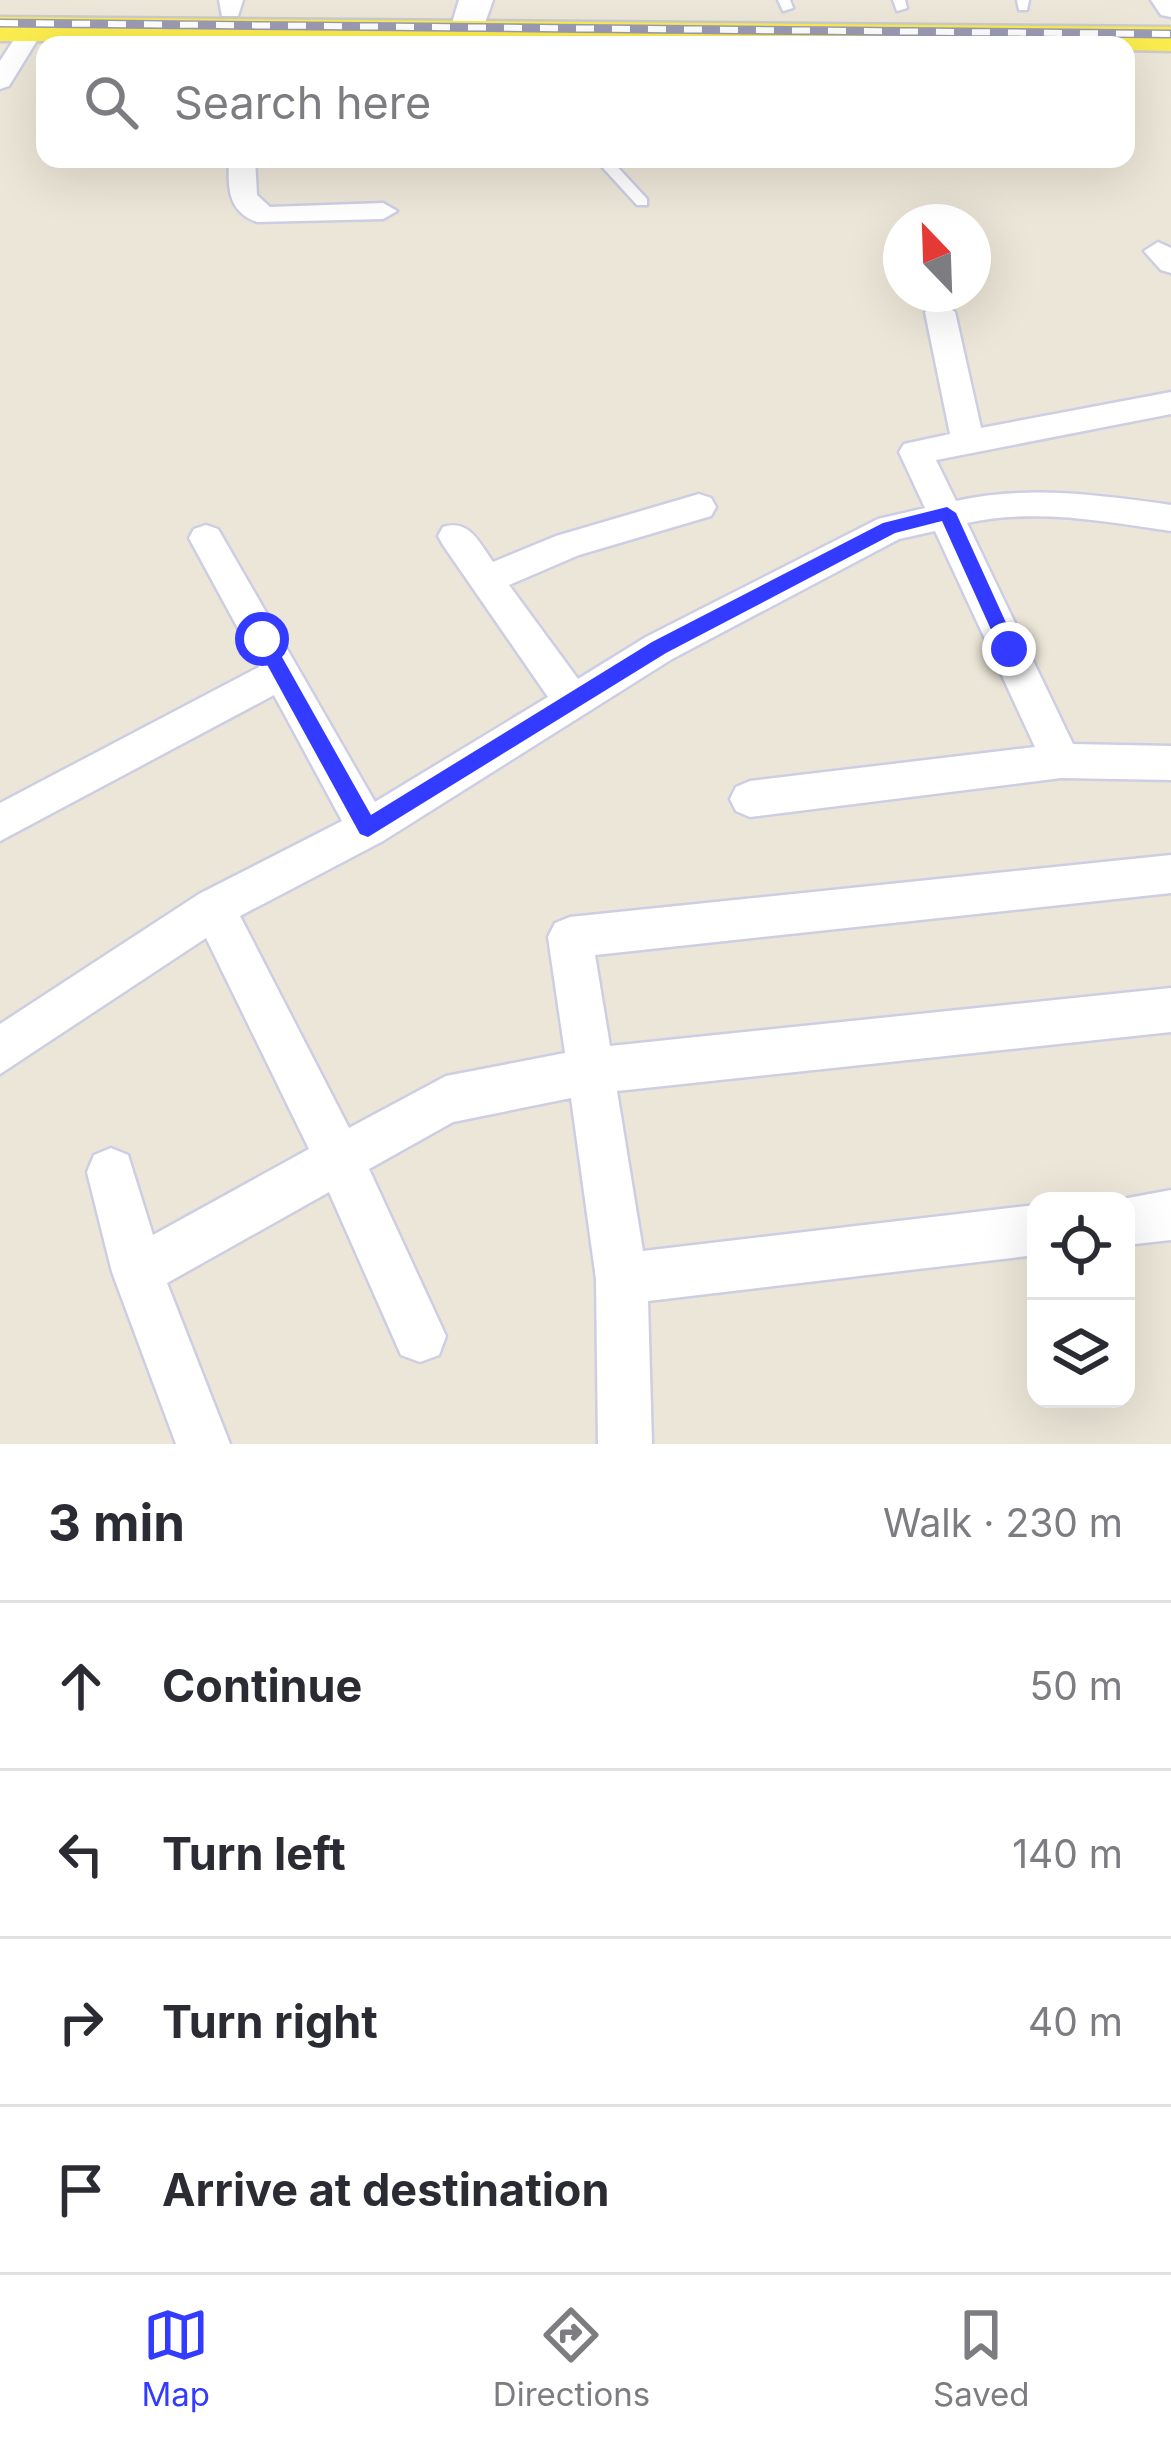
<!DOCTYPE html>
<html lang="en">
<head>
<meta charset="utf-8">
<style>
	:root { --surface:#fff; --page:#f2f2f3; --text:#2b2b33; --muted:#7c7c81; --line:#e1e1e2; --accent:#323bff }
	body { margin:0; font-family:Inter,sans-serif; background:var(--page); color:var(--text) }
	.controls { position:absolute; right:36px; bottom:36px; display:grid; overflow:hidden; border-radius:24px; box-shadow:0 12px 48px #0002 }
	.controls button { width:108px; height:108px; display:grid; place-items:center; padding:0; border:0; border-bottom:3px solid var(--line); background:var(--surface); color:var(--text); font:60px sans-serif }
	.compass { position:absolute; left:883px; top:204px; width:108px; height:108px; border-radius:50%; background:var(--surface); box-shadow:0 12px 48px #0002; rotate:337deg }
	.stop { position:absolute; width:36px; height:36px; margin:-27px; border:9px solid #323bff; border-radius:50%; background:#fff }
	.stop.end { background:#323bff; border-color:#fff; box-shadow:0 3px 12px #0008 }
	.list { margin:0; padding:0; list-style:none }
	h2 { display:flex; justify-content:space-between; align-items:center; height:156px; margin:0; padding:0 48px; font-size:51px }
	h2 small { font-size:39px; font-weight:400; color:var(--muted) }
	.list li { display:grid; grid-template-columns:78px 1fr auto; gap:36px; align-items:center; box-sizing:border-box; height:168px; padding:0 48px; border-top:3px solid var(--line) }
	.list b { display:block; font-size:45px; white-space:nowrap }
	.list em { font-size:39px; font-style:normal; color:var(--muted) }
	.icon { flex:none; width:66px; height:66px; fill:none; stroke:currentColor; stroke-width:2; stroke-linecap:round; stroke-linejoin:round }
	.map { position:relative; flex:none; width:1171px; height:1444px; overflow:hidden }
	.search { position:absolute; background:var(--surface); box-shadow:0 12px 48px #0002; left:36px; right:36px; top:36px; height:132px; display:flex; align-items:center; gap:30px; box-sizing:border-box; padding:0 42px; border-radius:24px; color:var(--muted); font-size:45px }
	.sheet { height:828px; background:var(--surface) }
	nav { display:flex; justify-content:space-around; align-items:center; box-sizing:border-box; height:168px; border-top:3px solid var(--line); background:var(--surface); font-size:33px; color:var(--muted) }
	nav a { display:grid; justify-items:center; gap:6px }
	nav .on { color:var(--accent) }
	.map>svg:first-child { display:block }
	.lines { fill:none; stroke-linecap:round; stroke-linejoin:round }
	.lane-casing { stroke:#cdcee3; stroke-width:5 }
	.street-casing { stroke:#cdcee3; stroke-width:5 }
	.secondary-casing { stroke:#cdcee3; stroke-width:5 }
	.primary-casing { stroke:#cbcbcb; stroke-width:5 }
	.lane { fill:#fff; fill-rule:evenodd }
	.street { fill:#fff; fill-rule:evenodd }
	.secondary { fill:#fff; fill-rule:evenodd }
	.primary { fill:#fbec4e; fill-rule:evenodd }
	.rail-casing { stroke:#9b9bb4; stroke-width:9 }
	.rail { stroke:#fff; stroke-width:6; stroke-dasharray:18; stroke-linecap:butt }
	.route { fill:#323bff }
</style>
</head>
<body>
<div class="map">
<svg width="1171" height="1444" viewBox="0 0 1171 1444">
	<rect width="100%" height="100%" fill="#ece6d8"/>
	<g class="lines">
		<!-- lane casing -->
		<g class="lane-casing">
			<path id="lane" d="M778 0H790L793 8 783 11Z
				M893 0H905L907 8 897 11Z
				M1017 0H1029L1027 10H1019Z
				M595 159H610L647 199V205H637Z"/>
		</g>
		<!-- street casing -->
		<g class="street-casing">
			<path id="street" d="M219 0H243L238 16H222Z
				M1151 0H1171V17L1161 15Z
				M32 22 44 29 9 86 0 89V61L24 24Z
				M229 159H255L257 195 270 207 383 203 397 211 383 219 257 222C227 211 228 187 229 159Z
				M1158 242 1171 248V273L1161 270 1144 251Z
				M940 302 955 312 981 428 1171 392V414L936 460 956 501C1028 485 1099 495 1171 505V531C1104 521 1034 508 967 523L1073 744 1171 746V780L1061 778 750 817 736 811 730 799 736 787 750 781 1035 747 935 531 899 539 672 659 383 841 240 916 349 1128 446 1076 565 1053 548 937 555 923 570 917 1171 855V893L595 955 610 1046 1171 988V1032L617 1091 643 1251 1036 1205V1255L648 1301 652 1444H598L596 1279 571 1098 453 1122 369 1169 446 1336 439 1355 420 1362 401 1355 329 1192 167 1283 230 1444H176L112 1272 87 1172 94 1155 111 1148 128 1155 153 1235 309 1149 206 938 0 1074V1024L199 894 342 821 274 695 0 841V803L259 667 189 538 194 529 206 525 218 529 375 802 548 697 443 545 438 536 443 527C469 519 479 542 493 562L556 536 699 494 711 498 716 507 711 516 579 555 509 585 578 679 646 637 878 519 925 508 899 452 904 444 950 434 925 312Z
				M1171 1190V1240L1126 1245V1201H1112Z"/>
		</g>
		<!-- secondary casing -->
		<g class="secondary-casing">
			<path id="secondary" d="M459 0H493L479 40H455L449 33Z"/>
		</g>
		<!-- primary casing -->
		<g class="primary-casing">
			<path id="primary" d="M0 17 1171 27V51L1126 50V45L0 41Z"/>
		</g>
		<!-- lane -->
		<use href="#lane" class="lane"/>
		<!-- street -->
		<use href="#street" class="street"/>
		<!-- secondary -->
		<use href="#secondary" class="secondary"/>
		<!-- primary -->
		<use href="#primary" class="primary"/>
		<!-- rail casing -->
		<g class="rail-casing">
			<path id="rail" d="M0 23 1171 34"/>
		</g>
		<!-- rail -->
		<use href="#rail" class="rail"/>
	</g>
	<!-- route -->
	<path class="route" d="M947 507 956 513 1018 649 1016 654H1002L942 521 895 533 666 653 368 837 360 834 253 639 262 632 269 634 371 815 652 642 883 523Z"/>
</svg>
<div class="controls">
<button><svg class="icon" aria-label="locate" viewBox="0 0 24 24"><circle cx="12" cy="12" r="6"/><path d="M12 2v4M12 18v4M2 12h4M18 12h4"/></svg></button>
<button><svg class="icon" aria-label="layers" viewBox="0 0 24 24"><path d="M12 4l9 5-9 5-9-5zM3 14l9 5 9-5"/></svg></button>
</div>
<svg class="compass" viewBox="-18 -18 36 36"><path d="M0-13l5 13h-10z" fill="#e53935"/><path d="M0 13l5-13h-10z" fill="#7c7c81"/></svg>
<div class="stop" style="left:262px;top:639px"></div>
<div class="stop end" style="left:1009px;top:649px"></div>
<div class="search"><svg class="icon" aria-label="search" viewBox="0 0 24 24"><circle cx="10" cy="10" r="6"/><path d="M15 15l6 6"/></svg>Search here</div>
</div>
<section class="sheet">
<h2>3 min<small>Walk · 230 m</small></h2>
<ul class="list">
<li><svg class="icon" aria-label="ahead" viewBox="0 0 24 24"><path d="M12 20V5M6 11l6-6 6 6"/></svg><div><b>Continue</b></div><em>50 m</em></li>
<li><svg class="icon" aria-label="left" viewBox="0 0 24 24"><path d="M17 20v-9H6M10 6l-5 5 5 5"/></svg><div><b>Turn left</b></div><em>140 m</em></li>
<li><svg class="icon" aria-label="right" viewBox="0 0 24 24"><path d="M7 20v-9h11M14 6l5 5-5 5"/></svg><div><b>Turn right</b></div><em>40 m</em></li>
<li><svg class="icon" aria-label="arrive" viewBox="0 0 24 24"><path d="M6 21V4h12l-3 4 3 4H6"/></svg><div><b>Arrive at destination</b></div></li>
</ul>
</section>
<nav>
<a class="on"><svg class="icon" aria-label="map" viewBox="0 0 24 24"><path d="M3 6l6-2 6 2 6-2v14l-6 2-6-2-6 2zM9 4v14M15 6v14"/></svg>Map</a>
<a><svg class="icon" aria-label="directions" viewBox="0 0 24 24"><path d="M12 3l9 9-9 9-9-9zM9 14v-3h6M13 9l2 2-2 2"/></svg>Directions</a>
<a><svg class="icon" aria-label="saved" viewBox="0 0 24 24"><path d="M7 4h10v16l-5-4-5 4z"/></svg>Saved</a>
</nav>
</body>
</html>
